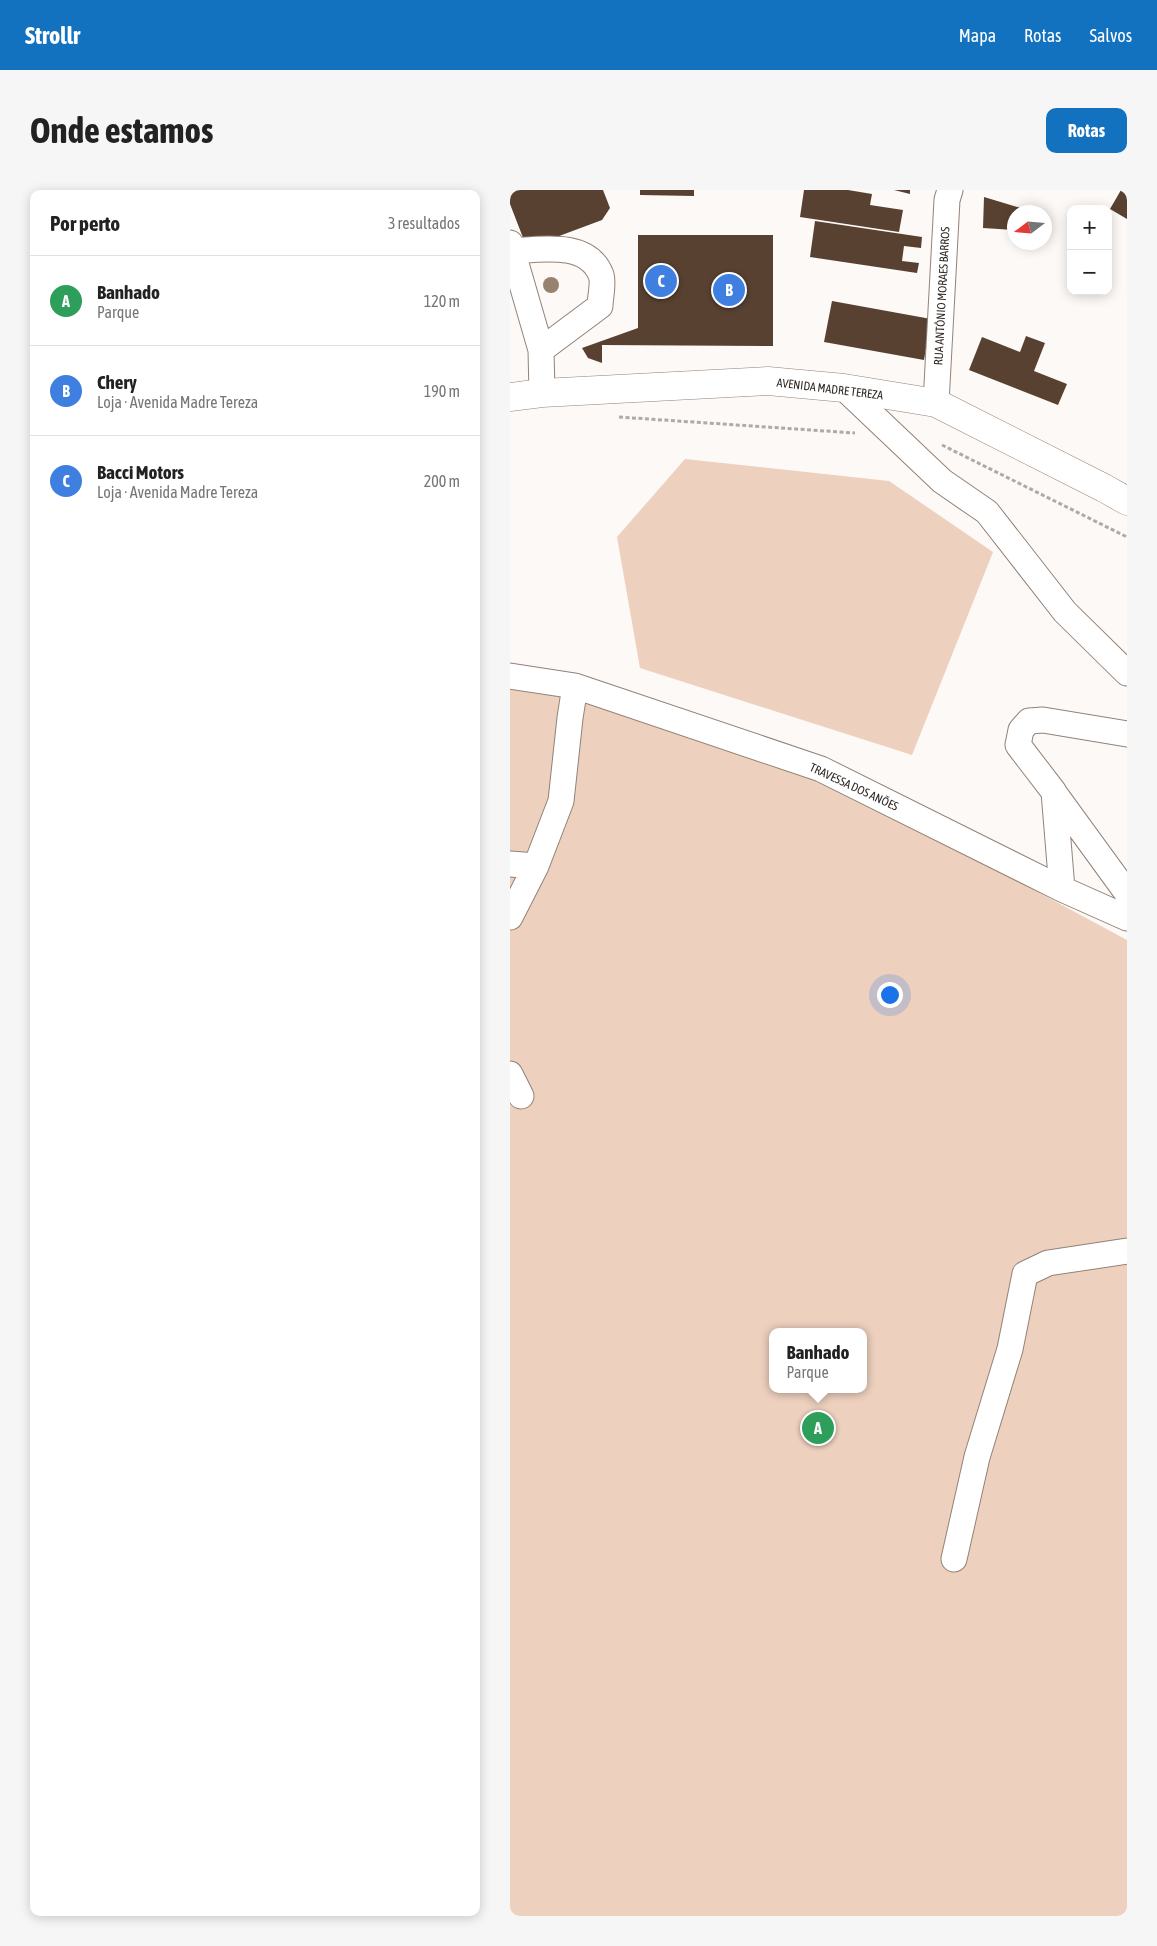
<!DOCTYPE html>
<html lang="pt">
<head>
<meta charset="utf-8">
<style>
	:root { --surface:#fff; --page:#f6f6f6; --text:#222; --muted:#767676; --line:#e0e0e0; --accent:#1372bf }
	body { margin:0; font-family:"Asap Condensed",sans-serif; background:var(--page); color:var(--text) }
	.controls { position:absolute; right:15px; top:15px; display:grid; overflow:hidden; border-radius:10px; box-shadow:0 2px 12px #0003 }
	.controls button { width:45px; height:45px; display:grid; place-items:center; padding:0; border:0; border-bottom:1px solid var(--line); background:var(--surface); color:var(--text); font:25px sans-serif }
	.compass { position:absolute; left:497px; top:15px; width:45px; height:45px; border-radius:50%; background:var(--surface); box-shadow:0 2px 12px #0003; rotate:254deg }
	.you { position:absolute; left:379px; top:804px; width:18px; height:18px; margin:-12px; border:4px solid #fff; border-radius:50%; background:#1a73e8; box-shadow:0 0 0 8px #1a73e833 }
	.badge { display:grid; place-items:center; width:32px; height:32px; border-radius:50%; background:var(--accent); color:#fff; font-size:16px; font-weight:700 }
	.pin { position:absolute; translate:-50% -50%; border:2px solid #fff; box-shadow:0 1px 5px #0006 }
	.popup { position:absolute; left:259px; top:1138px; width:98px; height:65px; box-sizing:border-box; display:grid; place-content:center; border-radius:10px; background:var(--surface); filter:drop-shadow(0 1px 4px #0005); font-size:16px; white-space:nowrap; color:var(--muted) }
	.popup b { font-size:19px; color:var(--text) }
	.popup::after { content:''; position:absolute; left:50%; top:100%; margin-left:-10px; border:10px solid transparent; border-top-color:var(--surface) }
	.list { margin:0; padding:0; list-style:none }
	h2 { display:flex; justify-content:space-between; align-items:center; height:65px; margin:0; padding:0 20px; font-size:21px }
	h2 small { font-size:16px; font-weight:400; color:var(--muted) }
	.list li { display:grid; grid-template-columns:32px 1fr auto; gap:15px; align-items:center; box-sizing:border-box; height:90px; padding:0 20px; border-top:1px solid var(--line) }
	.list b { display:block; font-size:19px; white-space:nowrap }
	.list p { margin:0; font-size:16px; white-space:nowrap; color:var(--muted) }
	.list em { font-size:16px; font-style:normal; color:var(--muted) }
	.map { position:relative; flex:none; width:617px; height:1726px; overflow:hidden; border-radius:10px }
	header { display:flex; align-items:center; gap:30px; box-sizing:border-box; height:70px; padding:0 25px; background:var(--accent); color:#fff }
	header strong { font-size:24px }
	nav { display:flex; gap:28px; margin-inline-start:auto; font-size:18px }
	.intro { display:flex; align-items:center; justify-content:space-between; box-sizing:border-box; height:120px; padding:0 30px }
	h1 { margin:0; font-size:35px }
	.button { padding:12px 22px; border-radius:10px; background:var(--accent); color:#fff; font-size:18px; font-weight:700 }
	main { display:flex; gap:30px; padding:0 30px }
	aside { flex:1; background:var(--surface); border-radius:10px; box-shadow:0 2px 12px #0003 }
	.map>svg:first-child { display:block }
	.green { fill:#edd0be; fill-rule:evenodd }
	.building { fill:#584131 }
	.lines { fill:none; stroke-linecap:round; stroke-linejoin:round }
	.minor-casing { stroke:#928277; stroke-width:27 }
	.major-casing { stroke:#928277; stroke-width:29 }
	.path { stroke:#aeaaa7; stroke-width:3; stroke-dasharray:4 2.5; stroke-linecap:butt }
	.minor { stroke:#fff; stroke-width:25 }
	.major { stroke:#fff; stroke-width:28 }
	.tree { fill:#97826f }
	.labels { text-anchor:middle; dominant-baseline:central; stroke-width:5; stroke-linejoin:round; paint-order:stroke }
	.street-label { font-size:12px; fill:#2f2824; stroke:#fff }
</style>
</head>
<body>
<header>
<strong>Strollr</strong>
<nav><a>Mapa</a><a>Rotas</a><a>Salvos</a></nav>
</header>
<div class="intro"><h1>Onde estamos</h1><a class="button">Rotas</a></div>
<main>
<aside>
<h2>Por perto<small>3 resultados</small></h2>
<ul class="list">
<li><span class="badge" style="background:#2e9e5b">A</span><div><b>Banhado</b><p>Parque</p></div><em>120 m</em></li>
<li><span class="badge" style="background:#3f7fe0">B</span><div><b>Chery</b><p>Loja · Avenida Madre Tereza</p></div><em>190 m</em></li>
<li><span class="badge" style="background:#3f7fe0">C</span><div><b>Bacci Motors</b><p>Loja · Avenida Madre Tereza</p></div><em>200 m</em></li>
</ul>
</aside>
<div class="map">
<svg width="617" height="1726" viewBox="0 0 617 1726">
	<rect width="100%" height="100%" fill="#fcf9f6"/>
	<!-- green -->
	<path class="green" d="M175 269 379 291 483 362 402 565 130 478 107 347Z
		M0 498 56 506 316 588 617 750V1726H0ZM263 1142H353V1199H263Z"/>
	<!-- building -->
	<path class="building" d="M0 0H93L100 18 92 30 17 58 0 14Z
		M130 0H184V6L130 5Z
		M294 0H338L362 4 360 15 393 20 389 42 290 27Z
		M384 0H400V4Z
		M611 0H617V29L600 19Z
		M474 7 524 22H504V40L473 38Z
		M534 25 539 27 538 42 534 41Z
		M305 31 412 47 411 58 394 56 392 71 409 73 407 83 300 67Z
		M128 45H263V156L92 155V173L78 168 72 158 128 138Z
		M322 111 421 129 414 170 314 152Z
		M516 146 535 153 524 181 557 194 548 215 459 180 472 147 510 162Z"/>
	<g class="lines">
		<!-- minor casing -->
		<g class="minor-casing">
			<path id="minor" d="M0 53 31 160 32 203
				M3 61C32 59 78 51 91 85 94 93 90 108 90 116L31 160
				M334 198 432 291 477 322 555 422 617 483
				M426 213 437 10 440 0
				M0 486 65 496 311 579 552 699 617 728
				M545 604 617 703
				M0 674 26 676
				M552 699 544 602 508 555 511 540 519 531 533 530 617 544
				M0 727 26 676 51 611 60 528 65 496
				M0 884 11 906
				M444 1369 467 1267 500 1159 515 1084 538 1073 617 1061"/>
		</g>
		<!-- major casing -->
		<g class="major-casing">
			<path id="major" d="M0 207 32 203 258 191 334 198 426 213 594 298 617 311"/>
		</g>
		<!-- path -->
		<path class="path" d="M109 227 345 243
			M432 255 617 347"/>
		<!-- minor -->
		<use href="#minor" class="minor"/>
		<!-- major -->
		<use href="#major" class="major"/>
	</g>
	<!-- trees -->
	<circle class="tree" cx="41" cy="95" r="8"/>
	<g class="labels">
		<!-- street labels -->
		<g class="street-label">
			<text transform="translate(432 106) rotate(-87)">RUA ANTÔNIO MORAES BARROS</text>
			<text transform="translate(320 199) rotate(7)">AVENIDA MADRE TEREZA</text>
			<text transform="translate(344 597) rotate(25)">TRAVESSA DOS ANÕES</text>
		</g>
	</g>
</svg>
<div class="controls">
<button>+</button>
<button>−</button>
</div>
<svg class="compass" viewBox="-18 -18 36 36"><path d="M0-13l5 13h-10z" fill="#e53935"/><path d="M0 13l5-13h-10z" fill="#767676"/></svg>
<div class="you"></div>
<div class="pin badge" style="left:308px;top:1238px;background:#2e9e5b">A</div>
<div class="popup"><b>Banhado</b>Parque</div>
<div class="pin badge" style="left:219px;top:100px;background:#3f7fe0">B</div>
<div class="pin badge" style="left:151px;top:91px;background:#3f7fe0">C</div>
</div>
</main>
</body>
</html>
